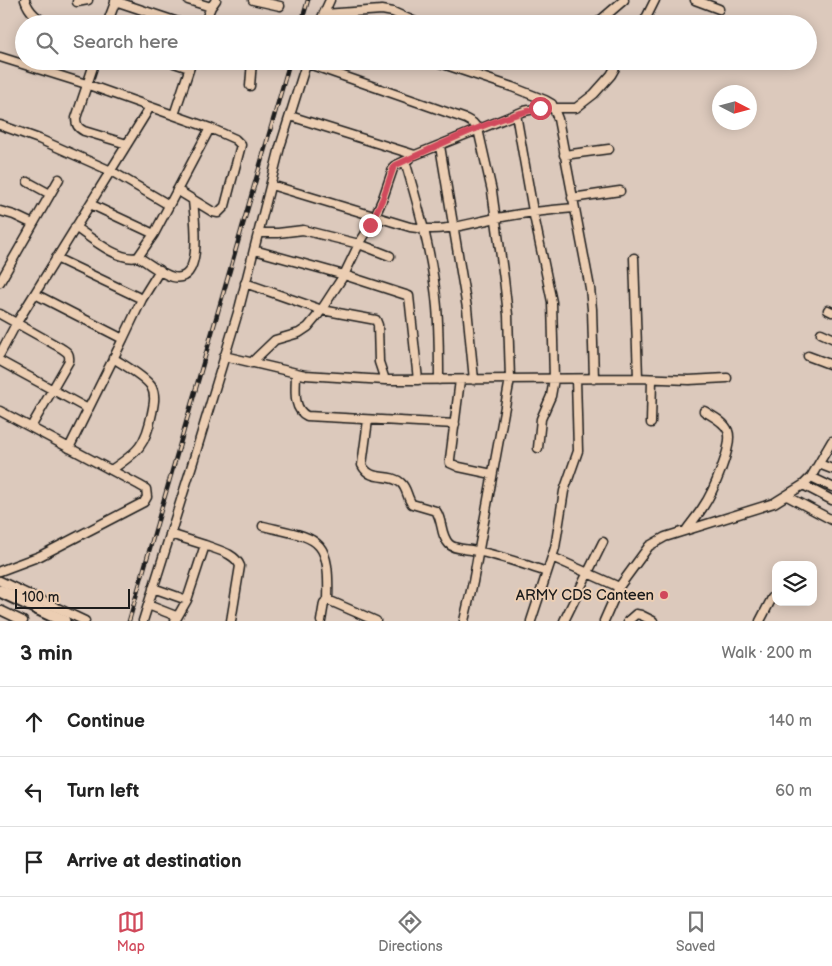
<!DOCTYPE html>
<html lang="en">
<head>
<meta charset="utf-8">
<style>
	:root { --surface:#fff; --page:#f2f2f2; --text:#222; --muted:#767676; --line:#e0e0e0; --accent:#d1495b }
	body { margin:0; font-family:"Balsamiq Sans",sans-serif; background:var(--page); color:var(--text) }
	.controls { position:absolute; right:15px; bottom:15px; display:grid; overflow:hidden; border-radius:10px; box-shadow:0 2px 12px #0003 }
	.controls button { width:45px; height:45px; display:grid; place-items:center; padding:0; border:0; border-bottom:1px solid var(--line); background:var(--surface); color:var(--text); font:25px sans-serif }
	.compass { position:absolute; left:712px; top:85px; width:45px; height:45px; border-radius:50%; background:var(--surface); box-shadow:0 2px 12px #0003; rotate:96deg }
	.scale { position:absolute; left:15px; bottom:12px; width:115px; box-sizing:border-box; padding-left:5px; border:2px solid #1c1c1c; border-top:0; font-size:14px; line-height:18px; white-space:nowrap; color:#1c1c1c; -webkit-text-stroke:4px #ecceb3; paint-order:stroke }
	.stop { position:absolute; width:15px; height:15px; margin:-11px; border:4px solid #d1495b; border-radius:50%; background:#fff }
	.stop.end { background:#d1495b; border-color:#fff; box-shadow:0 1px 5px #0008 }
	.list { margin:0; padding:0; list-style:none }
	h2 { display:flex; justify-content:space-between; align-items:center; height:65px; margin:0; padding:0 20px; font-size:21px }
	h2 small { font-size:16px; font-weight:400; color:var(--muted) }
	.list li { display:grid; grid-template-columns:32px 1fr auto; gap:15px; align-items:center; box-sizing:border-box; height:70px; padding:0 20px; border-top:1px solid var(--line) }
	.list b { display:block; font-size:19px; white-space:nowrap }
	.list em { font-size:16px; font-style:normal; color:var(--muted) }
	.icon { flex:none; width:28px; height:28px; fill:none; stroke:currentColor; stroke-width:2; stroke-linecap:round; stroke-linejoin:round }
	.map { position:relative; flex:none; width:832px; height:621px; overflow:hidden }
	.search { position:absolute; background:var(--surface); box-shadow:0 2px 12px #0003; left:15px; right:15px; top:15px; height:55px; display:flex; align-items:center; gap:12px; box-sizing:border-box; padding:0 18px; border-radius:28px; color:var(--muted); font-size:19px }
	.sheet { height:275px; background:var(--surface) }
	nav { display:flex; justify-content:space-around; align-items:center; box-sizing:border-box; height:70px; border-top:1px solid var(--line); background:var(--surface); font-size:14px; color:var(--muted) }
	nav a { display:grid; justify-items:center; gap:2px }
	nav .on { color:var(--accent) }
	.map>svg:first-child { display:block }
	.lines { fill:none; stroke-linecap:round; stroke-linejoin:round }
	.minor-casing { stroke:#1c1c1c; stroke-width:11 }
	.highway-casing { stroke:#1c1c1c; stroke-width:15 }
	.minor { stroke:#ecceb3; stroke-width:8 }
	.highway { stroke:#ecceb3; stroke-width:11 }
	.rail-casing { stroke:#1c1c1c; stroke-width:4.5 }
	.rail { stroke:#ecceb3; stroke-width:2.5; stroke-dasharray:8; stroke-linecap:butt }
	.route { stroke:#d1495b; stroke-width:6 }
	.poi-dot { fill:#d1495b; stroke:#ecceb3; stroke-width:2 }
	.labels { text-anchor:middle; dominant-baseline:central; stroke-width:4; stroke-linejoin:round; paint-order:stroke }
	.poi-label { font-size:15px; fill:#1c1c1c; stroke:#ecceb3; text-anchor:end }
</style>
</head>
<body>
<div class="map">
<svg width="832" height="621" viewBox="0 0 832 621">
	<rect width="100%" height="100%" fill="#dcc9bc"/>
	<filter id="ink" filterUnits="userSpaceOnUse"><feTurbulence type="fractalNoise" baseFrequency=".02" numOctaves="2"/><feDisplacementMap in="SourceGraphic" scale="10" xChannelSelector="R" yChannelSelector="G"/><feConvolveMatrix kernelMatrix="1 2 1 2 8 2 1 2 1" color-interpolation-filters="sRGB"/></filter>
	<g filter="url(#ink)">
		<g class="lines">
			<!-- minor casing -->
			<g class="minor-casing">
				<path id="minor" d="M25 0C29 12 39 20 50 24
					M188 0 211 7
					M253 0 280 6
					M695 0 719 9
					M115 1 184 24
					M77 2 88 0
					M324 14 382 10 393 12 420 24
					M107 24 116 0
					M204 24 211 7 216 0
					M319 24 330 0
					M596 24 624 0
					M643 24 655 0
					M0 57 83 83 210 128 154 234 138 257C119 262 91 238 75 227
					M95 61 76 118C76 125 78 128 84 131L127 144
					M168 61 189 68
					M434 61 512 87 545 100 552 104 558 119 590 288 592 309 594 379
					M306 63 466 119 473 123 478 129 492 191 504 279 508 315 510 379 473 582 464 621
					M250 86 252 61
					M516 114 533 211 552 302 554 379 551 396 541 419 538 448
					M174 115 192 61
					M290 116 415 155 524 111 540 108H576L594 94 611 75 619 61
					M0 125 39 139 111 171 169 205
					M440 146 467 308 474 380
					M564 155 609 149
					M409 159 405 161C419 208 433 258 437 307 439 331 439 356 439 380
					M28 182 50 194
					M271 185 410 227C445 233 464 224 497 218 523 213 548 210 574 208
					M177 190 213 212 218 213 225 206 241 145 235 139 210 128
					M572 198 620 191
					M90 204 154 234
					M0 211 14 215 33 224
					M258 233H278L303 230 359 244 390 256
					M254 250 344 275 409 296 418 380
					M138 257C149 263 161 274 173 277 205 284 194 215 193 200
					M56 258 142 299 123 339
					M0 282 59 179
					M245 283 322 310 376 320 378 325 379 362 385 380
					M35 294 123 339 69 448
					M142 299 160 270
					M828 310 832 312
					M0 314 61 348C67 352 70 353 69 361L31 427
					M821 333 832 338
					M0 354 16 324 150 107
					M224 356 305 375 385 380 638 378 634 258
					M808 356 832 365
					M0 361 88 409
					M251 363 275 340 299 333 308 327 318 315 344 275 359 244 371 225 383 198 394 166 405 161
					M296 373C296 388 292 409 307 416L455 424
					M638 378 689 380 727 378
					M460 380 450 459V463L459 467 492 474
					M0 411 139 485 146 489 147 497 144 502 40 556 0 571
					M368 420 362 465C371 483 389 472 401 483 407 488 407 498 412 504L436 511C443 521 440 535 449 544 454 549 464 549 471 550 497 554 522 564 547 572
					M651 423 652 379
					M819 464 832 469
					M111 470C138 452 146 445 152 413 154 403 156 395 151 386 144 376 124 365 113 358
					M811 477 832 487
					M803 485 832 500
					M787 496 832 520
					M263 526C319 539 330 536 328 600
					M687 529C692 522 698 515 703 507 712 494 734 445 728 431 725 422 712 416 704 411
					M170 534 205 545 187 600 175 621
					M205 545C217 550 235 553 240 566L231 621
					M552 557 619 587
					M0 581 85 621
					M153 588 187 600
					M148 605 176 616
					M0 610 23 621
					M143 621 192 465 239 309 280 147 307 61
					M321 621 324 603 328 600 376 621
					M531 621 555 548 564 491 578 451 576 379
					M564 621 603 542
					M604 621 619 587 649 546 665 537 774 503 803 485 811 477 832 441
					M628 621 636 614 641 615 653 621
					M760 621 772 598"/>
			</g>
			<!-- highway casing -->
			<g class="highway-casing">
				<path id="highway" d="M0 591 64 621"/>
			</g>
			<!-- minor -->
			<use href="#minor" class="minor"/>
			<!-- highway -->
			<use href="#highway" class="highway"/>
			<!-- rail casing -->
			<g class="rail-casing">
				<path id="rail" d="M301 24 308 0
					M129 621 290 61"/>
			</g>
			<!-- rail -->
			<use href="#rail" class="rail"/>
		</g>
	</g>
	<g class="lines" filter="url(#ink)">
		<!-- route -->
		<path class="route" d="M370 225 383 198 394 166C439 145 491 119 540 108"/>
	</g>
	<!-- markers -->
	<circle class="poi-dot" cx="664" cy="595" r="5"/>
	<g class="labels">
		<!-- poi labels -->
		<g class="poi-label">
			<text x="654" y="595">ARMY CDS Canteen</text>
		</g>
	</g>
</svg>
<div class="controls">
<button><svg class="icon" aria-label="layers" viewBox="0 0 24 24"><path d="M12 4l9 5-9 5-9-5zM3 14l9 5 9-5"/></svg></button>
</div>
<svg class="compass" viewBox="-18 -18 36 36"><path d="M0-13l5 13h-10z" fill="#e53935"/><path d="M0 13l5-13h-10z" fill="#767676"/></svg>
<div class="scale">100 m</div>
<div class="stop" style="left:540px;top:108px"></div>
<div class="stop end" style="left:370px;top:225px"></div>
<div class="search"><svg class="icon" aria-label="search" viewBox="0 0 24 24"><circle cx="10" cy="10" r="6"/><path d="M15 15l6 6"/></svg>Search here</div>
</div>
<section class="sheet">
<h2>3 min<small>Walk · 200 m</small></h2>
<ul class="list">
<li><svg class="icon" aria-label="ahead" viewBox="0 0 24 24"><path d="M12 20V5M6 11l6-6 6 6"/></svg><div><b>Continue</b></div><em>140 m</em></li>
<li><svg class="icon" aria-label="left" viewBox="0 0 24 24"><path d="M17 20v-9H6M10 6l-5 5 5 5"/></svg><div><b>Turn left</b></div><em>60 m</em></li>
<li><svg class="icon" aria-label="arrive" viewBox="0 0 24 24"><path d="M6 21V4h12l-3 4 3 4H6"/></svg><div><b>Arrive at destination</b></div></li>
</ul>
</section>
<nav>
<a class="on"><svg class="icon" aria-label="map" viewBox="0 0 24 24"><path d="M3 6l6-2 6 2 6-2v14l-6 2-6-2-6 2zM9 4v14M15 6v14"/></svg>Map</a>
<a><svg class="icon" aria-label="directions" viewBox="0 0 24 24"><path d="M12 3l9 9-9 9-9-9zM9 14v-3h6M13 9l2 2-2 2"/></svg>Directions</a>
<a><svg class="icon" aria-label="saved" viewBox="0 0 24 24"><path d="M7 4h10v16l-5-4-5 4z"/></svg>Saved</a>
</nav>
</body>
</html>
